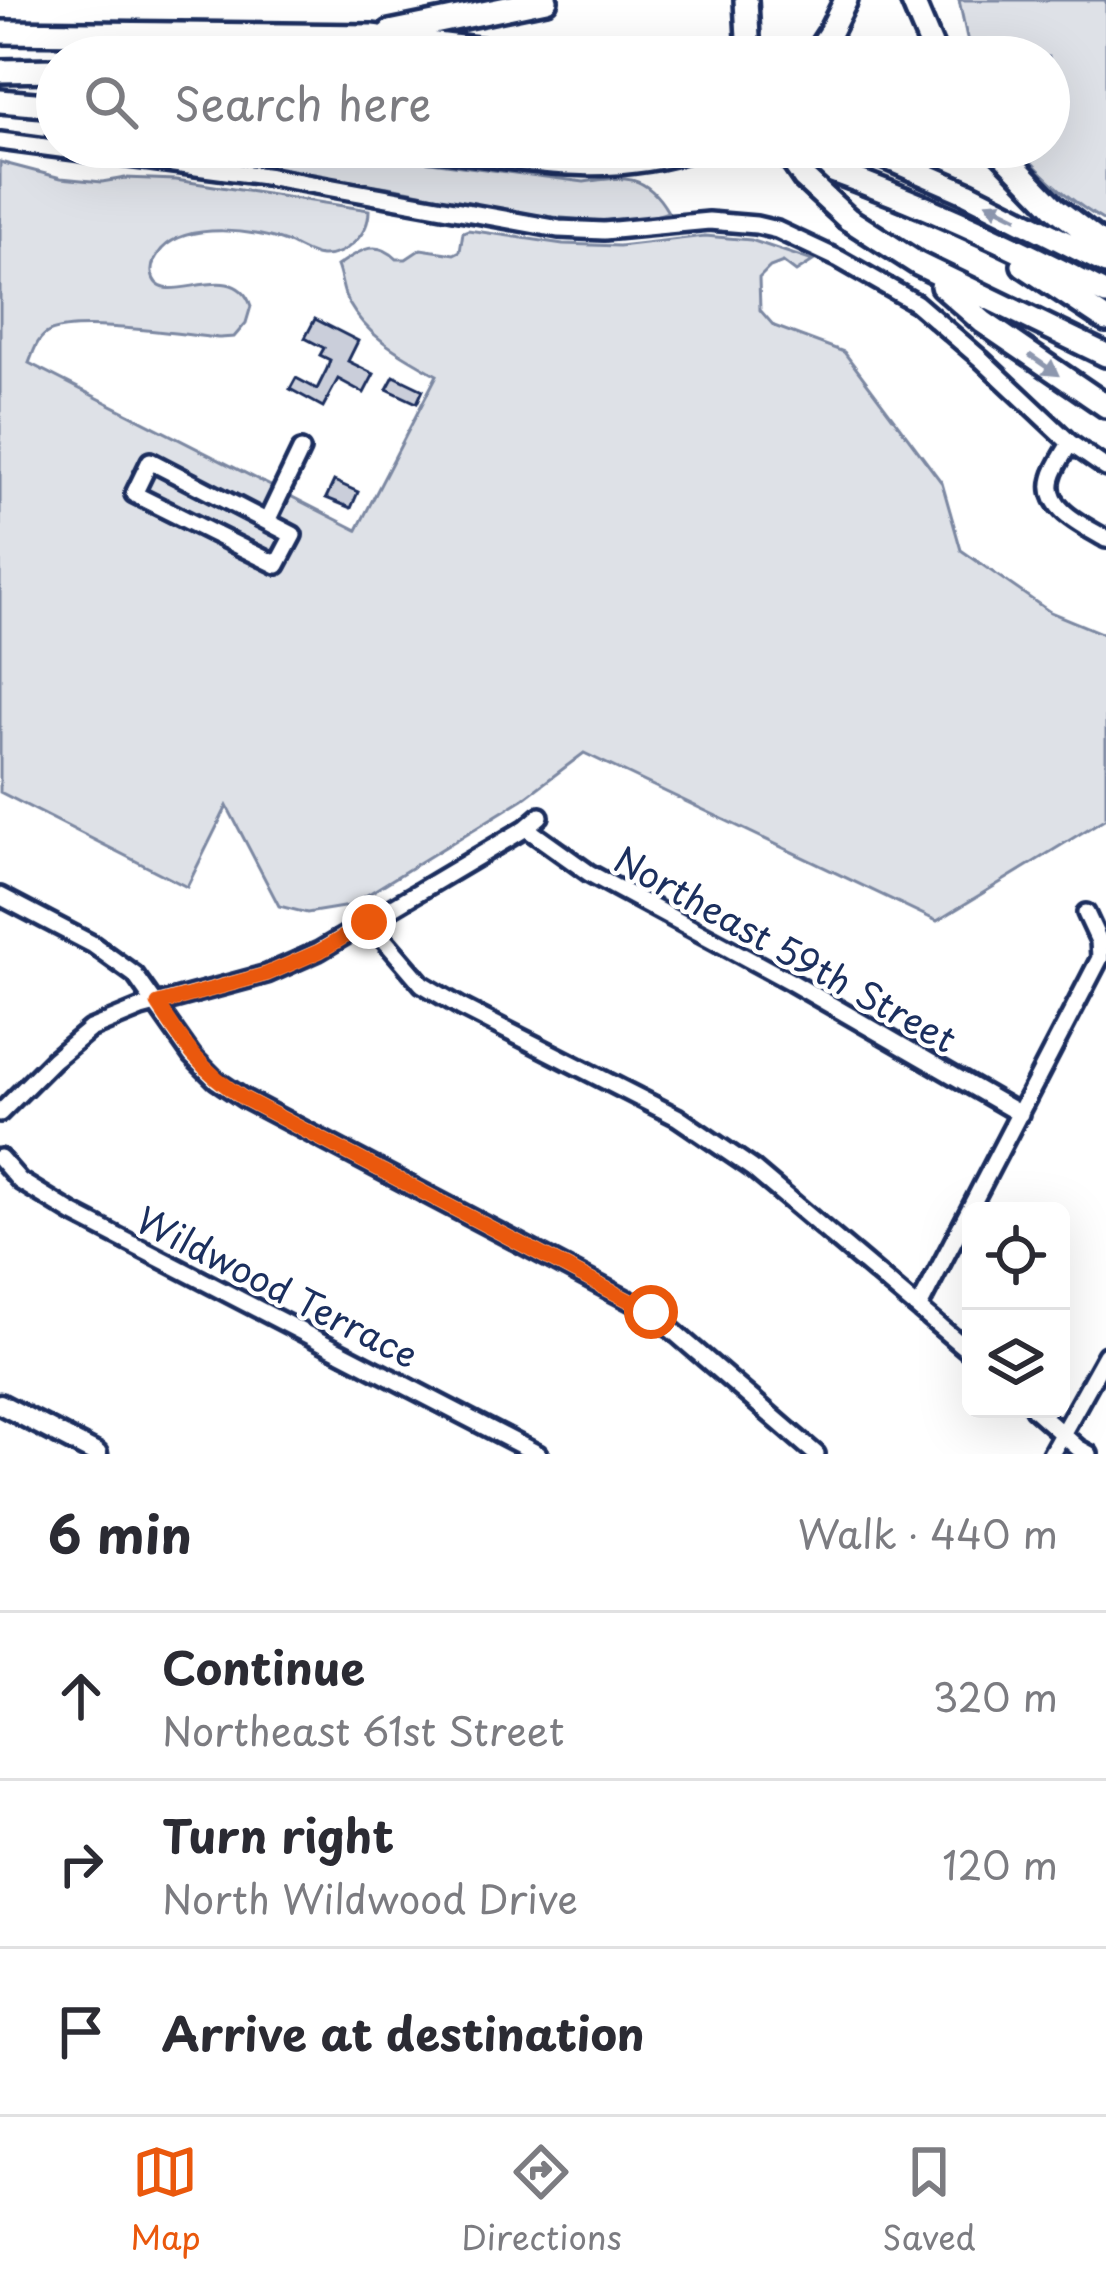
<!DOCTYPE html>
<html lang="en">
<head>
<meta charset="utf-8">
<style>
	:root { --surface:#fff; --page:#f7f7f7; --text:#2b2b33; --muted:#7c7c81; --line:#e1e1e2; --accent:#ea580c }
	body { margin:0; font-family:"Playpen Sans",sans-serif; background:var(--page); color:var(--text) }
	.controls { position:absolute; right:36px; bottom:36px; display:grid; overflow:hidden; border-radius:18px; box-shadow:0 12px 48px #0002 }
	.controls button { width:108px; height:108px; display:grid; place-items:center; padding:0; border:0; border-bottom:3px solid var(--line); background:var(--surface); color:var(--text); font:60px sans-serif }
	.stop { position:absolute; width:36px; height:36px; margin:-27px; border:9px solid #ea580c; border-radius:50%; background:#fff }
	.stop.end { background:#ea580c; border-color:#fff; box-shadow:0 3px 12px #0008 }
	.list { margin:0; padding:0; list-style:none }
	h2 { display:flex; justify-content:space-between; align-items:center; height:156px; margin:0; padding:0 48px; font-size:51px }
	h2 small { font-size:39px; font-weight:400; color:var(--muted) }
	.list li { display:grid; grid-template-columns:78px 1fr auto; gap:36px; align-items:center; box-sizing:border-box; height:168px; padding:0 48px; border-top:3px solid var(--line) }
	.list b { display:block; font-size:45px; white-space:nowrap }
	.list p { margin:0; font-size:39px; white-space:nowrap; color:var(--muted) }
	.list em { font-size:39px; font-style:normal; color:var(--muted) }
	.icon { flex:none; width:66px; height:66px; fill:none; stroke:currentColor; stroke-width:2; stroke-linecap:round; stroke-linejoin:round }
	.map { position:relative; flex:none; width:1106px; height:1454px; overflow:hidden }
	.search { position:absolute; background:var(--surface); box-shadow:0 12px 48px #0002; left:36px; right:36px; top:36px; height:132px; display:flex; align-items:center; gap:30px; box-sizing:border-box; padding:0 42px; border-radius:66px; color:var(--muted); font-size:45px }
	.sheet { height:660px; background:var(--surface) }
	nav { display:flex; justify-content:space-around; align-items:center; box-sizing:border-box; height:168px; border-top:3px solid var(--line); background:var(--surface); font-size:33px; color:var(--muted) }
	nav a { display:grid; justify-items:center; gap:6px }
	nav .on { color:var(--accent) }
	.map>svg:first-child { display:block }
	.green { fill:#dee1e7; stroke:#7c88a2; stroke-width:3 }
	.building { fill:#caceda; stroke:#1b2f5e; stroke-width:3 }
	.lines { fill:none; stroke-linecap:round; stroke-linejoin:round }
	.minor-casing { stroke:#1b2f5e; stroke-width:24 }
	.major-casing { stroke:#1b2f5e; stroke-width:27 }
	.highway-casing { stroke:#1b2f5e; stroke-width:30 }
	.minor { stroke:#fff; stroke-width:15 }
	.major { stroke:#fff; stroke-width:18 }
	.highway { stroke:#fff; stroke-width:21 }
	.highway-bridge-casing { stroke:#1b2f5e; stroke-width:30; stroke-linecap:butt }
	.highway-bridge { stroke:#fff; stroke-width:21 }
	.oneway { fill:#8d97ae }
	.route { stroke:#ea580c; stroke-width:15 }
	.labels { text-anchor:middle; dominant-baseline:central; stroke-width:9; stroke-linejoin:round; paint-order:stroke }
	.street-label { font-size:36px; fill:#1b2f5e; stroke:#fff }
</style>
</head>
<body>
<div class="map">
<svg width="1106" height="1454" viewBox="0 0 1106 1454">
	<rect width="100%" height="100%" fill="#fff"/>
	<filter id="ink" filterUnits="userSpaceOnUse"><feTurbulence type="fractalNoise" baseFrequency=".00833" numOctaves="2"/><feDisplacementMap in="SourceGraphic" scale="24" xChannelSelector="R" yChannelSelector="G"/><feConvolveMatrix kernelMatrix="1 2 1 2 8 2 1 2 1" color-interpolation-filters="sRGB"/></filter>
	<g filter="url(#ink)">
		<!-- green -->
		<path class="green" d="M959 0H1106V222C1071 202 1044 178 1018 147H1049V57H971Z
			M196 147H314L584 182C623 176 646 173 668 212 600 237 467 201 395 188 329 177 260 169 196 147Z
			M0 162 61 178 102 182 125 178 176 180 369 210C369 235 345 257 321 256 309 255 297 246 286 242 255 230 188 222 162 249 156 256 151 264 152 273 158 315 233 253 251 306L246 323 234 337 220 338C184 335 79 318 49 332 37 338 34 351 29 363L357 530 437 375C402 355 369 339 348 302 342 292 342 278 337 266 358 252 375 237 397 259H406L421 249 454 254 460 251 463 232 468 230 563 244 619 246 705 236 751 240 813 261 796 272 783 262 770 267 759 278 760 310 774 326 844 352 942 483 961 550 1050 612 1106 635V818L937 921 584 753 523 799 349 906 307 913 279 906 227 806 187 887 0 792Z"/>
		<!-- building -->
		<path class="building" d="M315 319 358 341 348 361 374 374 364 393 338 379 323 407 290 389 296 378 317 389 327 369 330 360 320 355 324 348 305 338Z
			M394 376 423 390 417 403 387 389Z
			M334 481 358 492 351 508 326 498Z"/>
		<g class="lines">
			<!-- minor casing -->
			<g class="minor-casing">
				<path id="minor" d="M0 141 272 177 559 229 604 231 709 221 756 225 777 230 839 259 916 303 981 359 1070 443 1106 468
					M1070 443C1064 454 1055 466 1052 478 1043 509 1085 526 1106 539
					M150 461 293 535 277 565 134 494Z
					M267 521 301 450
					M526 828 589 873 791 982 1020 1114
					M0 896 92 944 135 975 192 1056 216 1080 243 1098 651 1312 816 1454
					M369 922 422 984 461 1007 677 1117 752 1168 971 1353
					M0 1113 53 1060 90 1029 141 1008 267 974 319 951 526 828 540 816
					M0 1158 20 1181 74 1214 538 1454
					M919 1307 1100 958 1099 941 1086 913
					M1034 1409 1078 1448 1089 1454
					M1051 1454 1106 1355"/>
			</g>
			<!-- major casing -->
			<g class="major-casing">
				<path id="major" d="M0 1404 97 1454"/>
			</g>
			<!-- highway casing -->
			<g class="highway-casing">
				<path id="highway" d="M746 0 749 57
					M912 0 936 57
					M0 32 371 36 542 57
					M390 32 546 0
					M814 57 829 34 846 0
					M0 71 57 70
					M0 101 57 106
					M428 147C521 157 605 179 696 147
					M761 147C881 184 994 235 1106 294
					M862 147 967 193 1106 263
					M996 147 1055 208 1106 247
					M848 219 918 264 1106 355
					M1023 265 1106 320
					M942 286 983 322 1106 406"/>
			</g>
			<!-- minor -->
			<use href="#minor" class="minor"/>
			<!-- major -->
			<use href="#major" class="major"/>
			<!-- highway -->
			<use href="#highway" class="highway"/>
			<!-- highway-bridge casing -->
			<g class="highway-bridge-casing">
				<path id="highway-bridge" d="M783 147 804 178 848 219"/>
			</g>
			<!-- highway-bridge -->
			<use href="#highway-bridge" class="highway-bridge"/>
		</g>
		<!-- one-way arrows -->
		<defs><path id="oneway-solid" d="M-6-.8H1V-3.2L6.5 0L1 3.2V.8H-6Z" transform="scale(3)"/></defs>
		<g class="oneway">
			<use href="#oneway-solid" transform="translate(1002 210) rotate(-154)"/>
			<use href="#oneway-solid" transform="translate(1044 365) rotate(35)"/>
		</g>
	</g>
	<g class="lines" filter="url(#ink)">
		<!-- route -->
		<path class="route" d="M369 922 320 951 267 974 158 1004C185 1046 200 1070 243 1098L651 1312"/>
	</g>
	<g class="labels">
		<!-- street labels -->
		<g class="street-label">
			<text transform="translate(786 948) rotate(29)">Northeast 59th Street</text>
			<text transform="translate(278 1286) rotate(27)">Wildwood Terrace</text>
		</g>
	</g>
</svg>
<div class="controls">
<button><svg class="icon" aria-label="locate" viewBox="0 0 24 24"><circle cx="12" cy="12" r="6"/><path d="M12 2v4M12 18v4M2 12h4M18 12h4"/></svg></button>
<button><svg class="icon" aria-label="layers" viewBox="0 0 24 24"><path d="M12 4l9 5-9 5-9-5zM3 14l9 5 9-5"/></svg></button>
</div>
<div class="stop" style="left:651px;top:1312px"></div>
<div class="stop end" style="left:369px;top:922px"></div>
<div class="search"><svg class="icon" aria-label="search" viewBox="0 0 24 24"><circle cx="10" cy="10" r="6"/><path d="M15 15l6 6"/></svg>Search here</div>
</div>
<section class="sheet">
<h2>6 min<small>Walk · 440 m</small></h2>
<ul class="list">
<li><svg class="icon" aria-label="ahead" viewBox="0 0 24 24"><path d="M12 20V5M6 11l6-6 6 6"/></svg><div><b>Continue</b><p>Northeast 61st Street</p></div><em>320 m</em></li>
<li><svg class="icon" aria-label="right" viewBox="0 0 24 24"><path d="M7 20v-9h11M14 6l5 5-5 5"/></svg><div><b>Turn right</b><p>North Wildwood Drive</p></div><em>120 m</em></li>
<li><svg class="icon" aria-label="arrive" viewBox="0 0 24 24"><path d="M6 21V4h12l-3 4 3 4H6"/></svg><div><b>Arrive at destination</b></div></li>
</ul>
</section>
<nav>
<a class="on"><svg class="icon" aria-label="map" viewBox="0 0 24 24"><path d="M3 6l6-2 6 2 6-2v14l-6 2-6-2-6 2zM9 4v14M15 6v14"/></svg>Map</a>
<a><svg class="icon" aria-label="directions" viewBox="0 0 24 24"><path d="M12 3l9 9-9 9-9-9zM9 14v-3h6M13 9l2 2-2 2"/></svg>Directions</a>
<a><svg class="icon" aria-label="saved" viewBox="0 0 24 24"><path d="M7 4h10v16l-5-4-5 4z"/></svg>Saved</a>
</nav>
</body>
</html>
